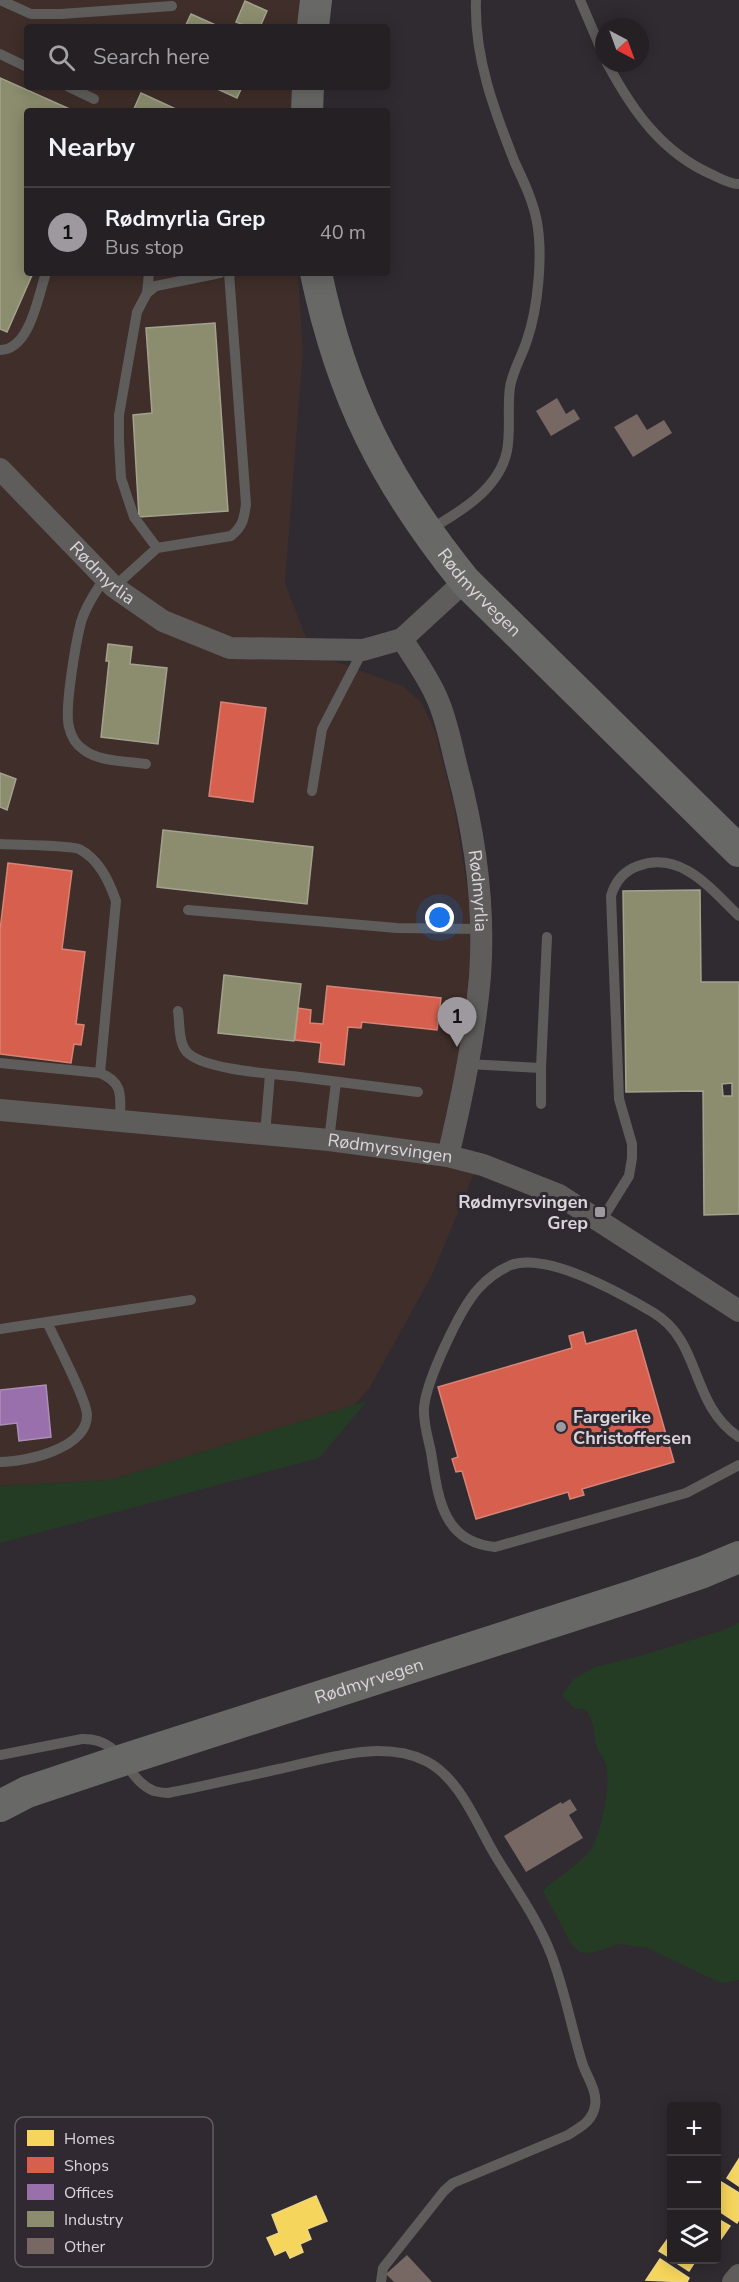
<!DOCTYPE html>
<html lang="en">
<head>
<meta charset="utf-8">
<style>
	:root { --surface:#242024; --page:#2c282c; --text:#f1f3f6; --muted:#a3a3a6; --line:#413e41; --accent:#9e999e }
	body { margin:0; font-family:"Nunito Sans",sans-serif; background:var(--page); color:var(--text) }
	.controls { position:absolute; right:18px; bottom:18px; display:grid; overflow:hidden; border-radius:6px; box-shadow:0 3px 15px #0003 }
	.controls button { width:54px; height:54px; display:grid; place-items:center; padding:0; border:0; border-bottom:2px solid var(--line); background:var(--surface); color:var(--text); font:30px sans-serif }
	.compass { position:absolute; left:595px; top:18px; width:54px; height:54px; border-radius:50%; background:var(--surface); box-shadow:0 3px 15px #0003; rotate:139deg }
	.you { position:absolute; left:440px; top:918px; width:21px; height:21px; margin:-15px; border:4px solid #fff; border-radius:50%; background:#1a73e8; box-shadow:0 0 0 9px #1a73e833 }
	.badge { display:grid; place-items:center; width:39px; height:39px; border-radius:50%; background:var(--accent); color:#111; font-size:20px; font-weight:700 }
	.pin { position:absolute; translate:-50% -50px; filter:drop-shadow(0 2px 3px #0008) }
	.pin::after { content:''; position:absolute; top:32px; width:21px; height:18px; background:inherit; clip-path:polygon(0 0,100% 0,50% 100%) }
	.list { margin:0; padding:0; list-style:none }
	h2 { display:flex; justify-content:space-between; align-items:center; height:78px; margin:0; padding:0 24px; font-size:26px }
	h2 small { font-size:20px; font-weight:400; color:var(--muted) }
	.list li { display:grid; grid-template-columns:39px 1fr auto; gap:18px; align-items:center; box-sizing:border-box; height:90px; padding:0 24px; border-top:2px solid var(--line) }
	.list b { display:block; font-size:22px; white-space:nowrap }
	.list p { margin:0; font-size:20px; white-space:nowrap; color:var(--muted) }
	.list em { font-size:20px; font-style:normal; color:var(--muted) }
	.icon { flex:none; width:33px; height:33px; fill:none; stroke:currentColor; stroke-width:2; stroke-linecap:round; stroke-linejoin:round }
	.map { position:relative; flex:none; width:739px; height:2282px; overflow:hidden }
	.search { position:absolute; background:var(--surface); box-shadow:0 3px 15px #0003; left:24px; top:24px; width:366px; height:66px; display:flex; align-items:center; gap:15px; box-sizing:border-box; padding:0 21px; border-radius:6px; color:var(--muted); font-size:22px }
	.panel { position:absolute; background:var(--surface); box-shadow:0 3px 15px #0003; left:24px; top:108px; width:366px; height:168px; border-radius:6px }
	.map>svg:first-child { display:block }
	.industrial { fill:#3f2e29 }
	.green { fill:#243c24 }
	.homes { fill:#f6d55c; stroke:#edd582; stroke-width:1.5 }
	.shops { fill:#d6604d; stroke:#d78377; stroke-width:1.5 }
	.offices { fill:#9970ab; stroke:#ac8eb9; stroke-width:1.5 }
	.industry { fill:#8c8c6e; stroke:#a3a28e; stroke-width:1.5; fill-rule:evenodd }
	.building { fill:#776864 }
	.lines { fill:none; stroke-linecap:round; stroke-linejoin:round }
	.lane { stroke:#5e5d5c; stroke-width:10 }
	.street { stroke:#5e5d5c; stroke-width:22 }
	.secondary { stroke:#686866; stroke-width:32 }
	.poi-dot { fill:#9e999e; stroke:#312932; stroke-width:2 }
	.labels { text-anchor:middle; dominant-baseline:central; stroke-width:6; stroke-linejoin:round; paint-order:stroke }
	.street-label { font-size:18px; fill:#d9d4da; stroke:#312932 }
	.poi-label { font-size:18px; font-weight:bold; fill:#d9d4da; stroke:#312932; text-anchor:end }
	.key { fill:#312932; stroke:#635c64; stroke-width:1.5 }
	.key-label { font-size:16px; fill:#d9d4da }
</style>
</head>
<body>
<div class="map">
<svg width="739" height="2282" viewBox="0 0 739 2282">
	<rect width="100%" height="100%" fill="#302b30"/>
	<!-- industrial -->
	<path class="industrial" d="M0 0H304L302 27H27V87H297L296 111H27V273H298L303 351 285 583 312 653 403 686 422 703 435 731 454 806 471 910 470 964 461 1050 437 1163 474 1174 432 1275 369 1389 354 1405 111 1480 0 1486Z"/>
	<!-- green -->
	<path class="green" d="M367 1401 319 1458 0 1543V1486L111 1480Z
		M739 1623V1980L721 1983 647 1948 619 1944 592 1953 580 1952 572 1945 543 1891C557 1877 581 1864 591 1849 601 1834 612 1782 606 1765 604 1757 597 1752 596 1744 593 1729 595 1723 586 1710L574 1708 562 1695 574 1679 595 1667 640 1656 724 1630Z"/>
	<!-- homes -->
	<path class="homes" d="M739 2159V2186L727 2178Z
		M721 2182 739 2193V2219L737 2223 716 2209V2189Z
		M316 2196 327 2221 307 2229 311 2239 300 2244 303 2252 290 2258 286 2250 275 2255 267 2238 279 2233 272 2215Z
		M716 2218 730 2226 716 2246Z
		M672 2233V2259L659 2251Z
		M660 2259 689 2278 687 2282 646 2280Z
		M672 2260H696L689 2271Z"/>
	<!-- shops -->
	<path class="shops" d="M221 702 266 708 253 802 209 796Z
		M8 863 72 871 62 949 85 952 76 1024 84 1025 81 1045 74 1044 71 1063 0 1054V930Z
		M327 986 441 998 437 1030 362 1022 361 1028 348 1027 344 1065 319 1062 321 1043 295 1040 298 1008 311 1010 310 1023 323 1024Z
		M636 1330 674 1462 582 1489 584 1495 570 1499 568 1492 476 1519 462 1471 456 1472 452 1459 458 1457 438 1387 572 1348 569 1336 583 1332 586 1344Z"/>
	<!-- offices -->
	<path class="offices" d="M46 1385 51 1437 19 1441 17 1423 0 1425V1390Z"/>
	<!-- industry -->
	<path class="industry" d="M245 1 267 11 260 27H249L236 22Z
		M191 14 220 27H185Z
		M0 78 74 111H27V273H33L7 332 0 329Z
		M213 87H242L237 98Z
		M141 93 180 111H133Z
		M215 323 228 511 139 517 133 415 152 413 146 328Z
		M108 644 132 647 130 664 167 668 158 744 101 737 109 661H106Z
		M0 773 16 779 7 810 0 807Z
		M163 830 313 847 307 904 157 887Z
		M700 890 701 982H739V1214L704 1215 703 1091 626 1092 623 891ZM732 1083V1096H723L722 1084Z
		M224 975 301 984 294 1041 218 1033Z"/>
	<!-- building -->
	<path class="building" d="M557 398 566 414 574 409 580 419 551 436 536 411Z
		M637 414 647 430 664 420 672 433 633 457 614 427Z
		M570 1799 577 1810 569 1815 583 1838 526 1872 504 1836 561 1802 562 1804Z
		M407 2255 432 2282H394L386 2274Z"/>
	<g class="lines">
		<!-- lane -->
		<path class="lane" d="M0 0 31 14H61L172 6
			M580 0 604 56
			M0 54 27 67
			M607 63C632 110 662 153 713 175 721 179 730 184 739 184
			M69 87 94 99
			M220 273 156 286 147 293 137 312 119 415V441L121 478 134 517 157 548 231 536C243 526 244 519 246 504L229 273
			M147 293 149 273
			M0 350C30 350 38 296 46 273
			M429 530C460 512 499 489 507 451 511 430 507 408 510 387 513 370 522 356 527 340 538 308 543 256 537 222 533 201 524 182 515 163 494 110 474 57 476 0
			M105 578C95 592 86 606 81 622 76 642 64 709 69 727 71 736 76 745 84 750 100 762 126 761 146 764
			M114 587 157 548
			M312 791 322 729 363 650
			M0 844C14 845 70 845 79 849 99 859 109 881 116 901L100 1073C125 1083 120 1098 120 1121
			M188 910 397 928 481 929
			M178 1011C180 1024 178 1046 189 1054 208 1070 274 1074 300 1077 339 1082 379 1087 418 1092
			M0 1063 100 1073
			M467 1064 541 1068 547 937
			M541 1104V1068
			M265 1134 270 1074
			M329 1140 336 1082
			M601 1221 629 1176 632 1158V1144L619 1099 611 896C615 882 624 871 638 866 681 850 711 889 739 916
			M0 1329 191 1300
			M739 1437C690 1405 702 1342 654 1313 622 1294 548 1252 511 1265 499 1270 487 1279 478 1289 460 1309 426 1381 424 1408 423 1422 428 1438 431 1452 438 1495 441 1542 495 1547L686 1493 739 1465
			M0 1462C25 1462 87 1449 87 1415 87 1400 55 1340 47 1322
			M0 1755 82 1739C125 1738 124 1779 154 1791 158 1792 164 1793 168 1793 205 1786 242 1777 279 1769 325 1759 381 1739 426 1761 460 1778 477 1825 495 1855 515 1888 537 1918 551 1954 564 1988 571 2025 581 2059 585 2075 598 2090 595 2106 592 2122 580 2127 568 2135L453 2183 444 2191 383 2268 381 2282"/>
		<!-- street -->
		<g class="street">
			<path id="s1" d="M0 469 114 587 163 621 230 648 363 650 402 639C414 658 428 677 437 698 447 720 451 745 457 768 475 835 485 906 480 976 475 1035 462 1098 448 1156"/>
			<path d="M402 639 465 581"/>
			<path id="s2" d="M0 1110 329 1140 448 1156 483 1165 559 1195 739 1311"/>
			<path d="M733 2282 739 2275"/>
		</g>
		<!-- secondary -->
		<g class="secondary">
			<path d="M313 27 316 0"/>
			<path d="M307 111 308 87"/>
			<path id="s3" d="M316 273C342 397 386 483 465 581L739 851"/>
			<path id="s4" d="M0 1806 27 1792 123 1760 636 1595 703 1572 739 1557"/>
		</g>
	</g>
	<!-- markers -->
	<g class="poi-dot">
		<rect x="594" y="1206" width="12" height="12" rx="3"/>
		<circle cx="561" cy="1427" r="6"/>
	</g>
	<g class="labels">
		<!-- street labels -->
		<g class="street-label">
			<text stroke="none"><textPath href="#s1" startOffset="146">Rødmyrlia</textPath></text>
			<text stroke="none"><textPath href="#s3" startOffset="364">Rødmyrvegen</textPath></text>
			<text stroke="none"><textPath href="#s1" startOffset="736">Rødmyrlia</textPath></text>
			<text stroke="none"><textPath href="#s2" startOffset="392">Rødmyrsvingen</textPath></text>
			<text stroke="none"><textPath href="#s4" startOffset="390">Rødmyrvegen</textPath></text>
		</g>
		<!-- poi labels -->
		<g class="poi-label">
			<text x="588" y="1202">Rødmyrsvingen<tspan x="588" dy="21">Grep</tspan></text>
			<text x="573" y="1417" text-anchor="start">Fargerike<tspan x="573" dy="21">Christoffersen</tspan></text>
		</g>
	</g>
	<!-- legend -->
	<rect x="15" y="2117" width="198" height="150" rx="9" class="key"/>
	<rect x="27" y="2130" width="27" height="16" fill="#f6d55c"/>
	<rect x="27" y="2157" width="27" height="16" fill="#d6604d"/>
	<rect x="27" y="2184" width="27" height="16" fill="#9970ab"/>
	<rect x="27" y="2211" width="27" height="16" fill="#8c8c6e"/>
	<rect x="27" y="2238" width="27" height="16" fill="#776864"/>
	<g class="key-label">
		<text x="64" y="2144">Homes</text>
		<text x="64" y="2171">Shops</text>
		<text x="64" y="2198">Offices</text>
		<text x="64" y="2225">Industry</text>
		<text x="64" y="2252">Other</text>
	</g>
</svg>
<div class="controls">
<button>+</button>
<button>−</button>
<button><svg class="icon" aria-label="layers" viewBox="0 0 24 24"><path d="M12 4l9 5-9 5-9-5zM3 14l9 5 9-5"/></svg></button>
</div>
<svg class="compass" viewBox="-18 -18 36 36"><path d="M0-13l5 13h-10z" fill="#e53935"/><path d="M0 13l5-13h-10z" fill="#a3a3a6"/></svg>
<div class="you"></div>
<div class="pin badge" style="left:457px;top:1047px">1</div>
<div class="search"><svg class="icon" aria-label="search" viewBox="0 0 24 24"><circle cx="10" cy="10" r="6"/><path d="M15 15l6 6"/></svg>Search here</div>
<section class="panel">
<h2>Nearby<small></small></h2>
<ul class="list">
<li><span class="badge">1</span><div><b>Rødmyrlia Grep</b><p>Bus stop</p></div><em>40 m</em></li>
</ul>
</section>
</div>
</body>
</html>
